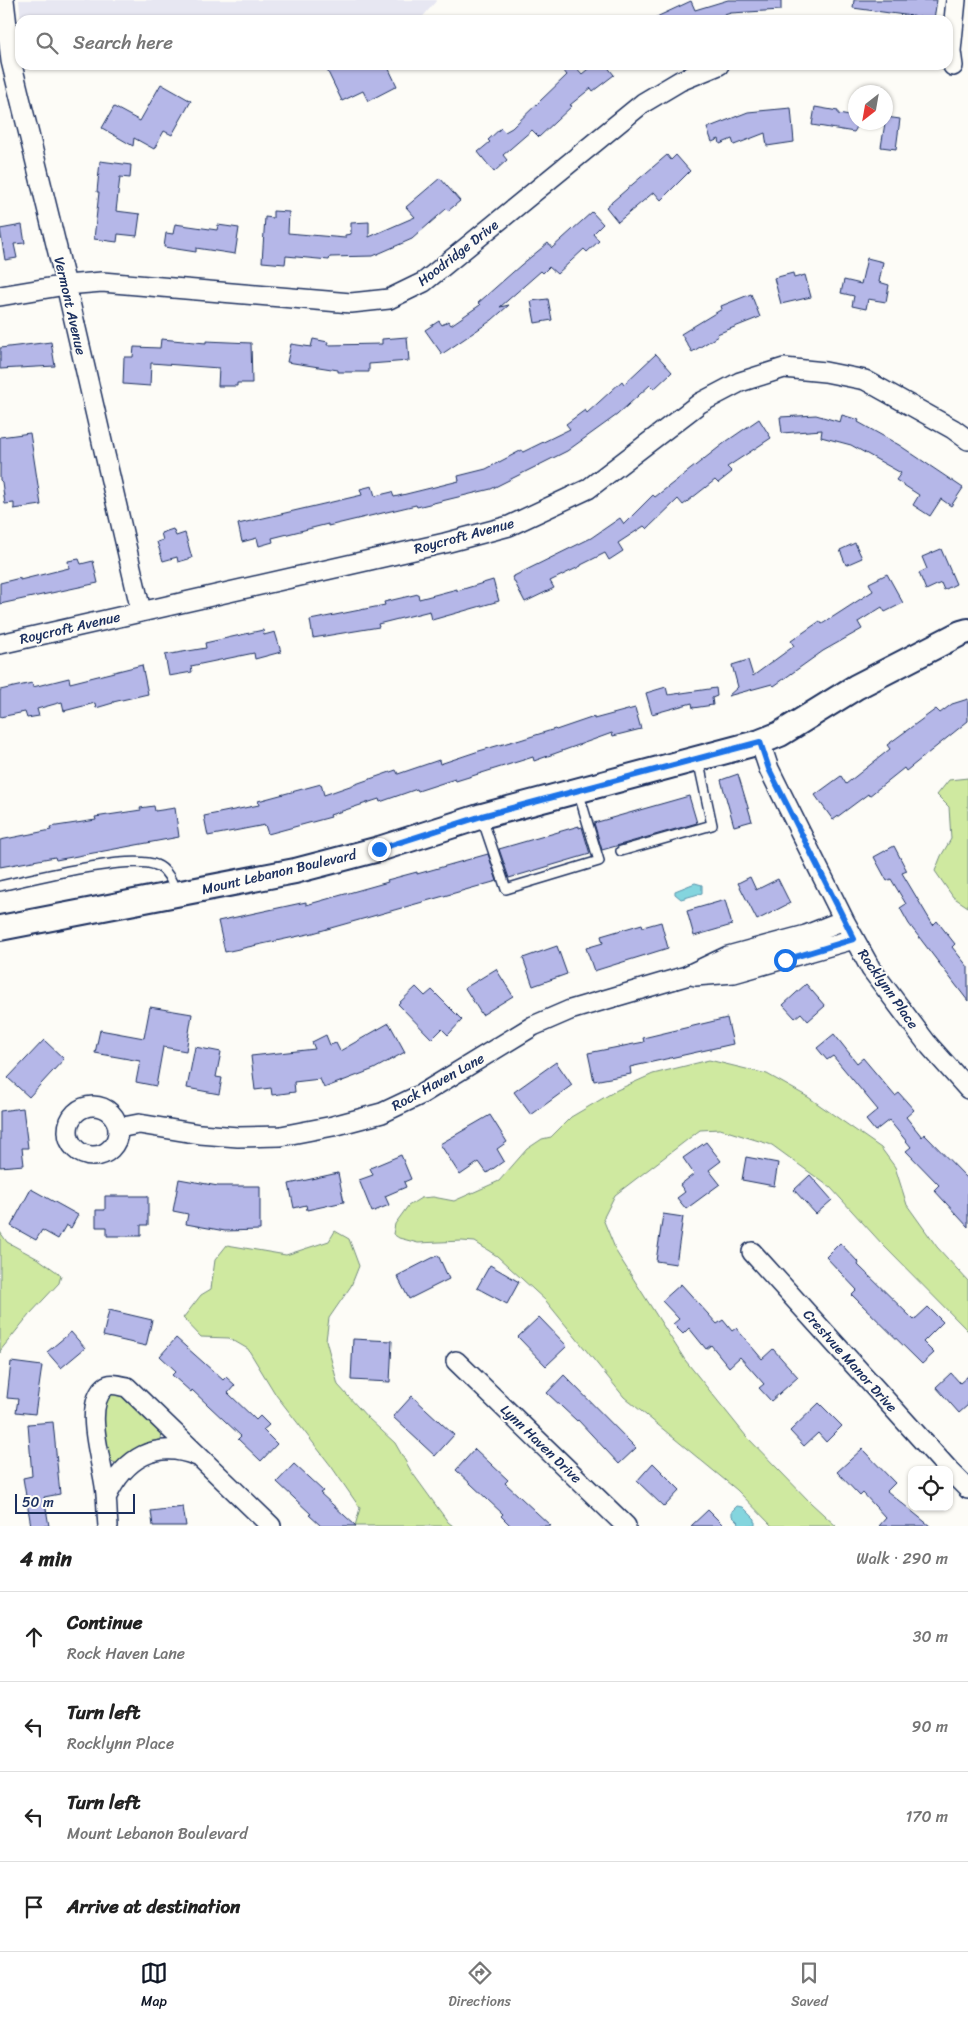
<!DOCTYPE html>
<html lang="en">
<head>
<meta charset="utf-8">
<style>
	:root { --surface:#fff; --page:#f6f6f6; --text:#222; --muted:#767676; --line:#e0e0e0; --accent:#111827 }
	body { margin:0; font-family:Sriracha,sans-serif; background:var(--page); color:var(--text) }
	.controls { position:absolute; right:15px; bottom:15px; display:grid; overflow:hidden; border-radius:10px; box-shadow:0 1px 4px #0004 }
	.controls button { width:45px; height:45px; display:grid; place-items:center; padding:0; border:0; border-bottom:1px solid var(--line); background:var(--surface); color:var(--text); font:25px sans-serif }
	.compass { position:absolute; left:848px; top:85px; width:45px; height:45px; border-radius:50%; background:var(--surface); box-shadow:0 1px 4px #0004; rotate:211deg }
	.scale { position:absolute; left:15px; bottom:12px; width:120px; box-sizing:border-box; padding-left:5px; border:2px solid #1b2f5e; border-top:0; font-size:14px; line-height:18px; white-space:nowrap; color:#1b2f5e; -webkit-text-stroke:4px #fdfcf7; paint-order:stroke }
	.stop { position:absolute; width:15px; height:15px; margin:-11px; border:4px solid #1a73e8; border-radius:50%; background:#fff }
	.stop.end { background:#1a73e8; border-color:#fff; box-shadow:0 1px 5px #0008 }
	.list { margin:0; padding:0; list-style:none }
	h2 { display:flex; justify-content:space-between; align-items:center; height:65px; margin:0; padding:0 20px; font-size:21px }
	h2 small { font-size:16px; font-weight:400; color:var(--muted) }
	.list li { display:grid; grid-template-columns:32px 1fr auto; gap:15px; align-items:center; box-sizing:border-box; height:90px; padding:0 20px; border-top:1px solid var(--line) }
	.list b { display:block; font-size:19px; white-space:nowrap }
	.list p { margin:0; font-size:16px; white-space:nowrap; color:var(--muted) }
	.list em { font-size:16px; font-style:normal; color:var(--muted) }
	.icon { flex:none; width:28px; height:28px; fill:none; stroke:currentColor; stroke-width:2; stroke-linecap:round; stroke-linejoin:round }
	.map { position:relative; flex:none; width:968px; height:1526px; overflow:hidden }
	.search { position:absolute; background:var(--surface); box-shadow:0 1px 4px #0004; left:15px; right:15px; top:15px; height:55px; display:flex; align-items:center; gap:12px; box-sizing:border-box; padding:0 18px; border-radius:15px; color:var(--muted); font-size:19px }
	.sheet { height:425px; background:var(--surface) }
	nav { display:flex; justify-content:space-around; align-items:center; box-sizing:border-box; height:70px; border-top:1px solid var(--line); background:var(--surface); font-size:14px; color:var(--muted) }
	nav a { display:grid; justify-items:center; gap:2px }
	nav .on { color:var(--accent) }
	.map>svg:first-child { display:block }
	.built { fill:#e7e7f2 }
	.green { fill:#cfe9a0; stroke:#758c7f }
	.water { fill:#84d5de; stroke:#5a93ab }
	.building { fill:#b5b7e8; stroke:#1b2f5e }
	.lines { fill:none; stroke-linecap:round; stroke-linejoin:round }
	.service-casing { stroke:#1b2f5e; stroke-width:12 }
	.minor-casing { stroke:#1b2f5e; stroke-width:22 }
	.tertiary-casing { stroke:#1b2f5e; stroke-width:28 }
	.service { stroke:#fdfcf7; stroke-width:9 }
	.minor { stroke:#fdfcf7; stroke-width:19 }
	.tertiary { stroke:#fdfcf7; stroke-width:24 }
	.route { stroke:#1a73e8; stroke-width:6 }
	.labels { text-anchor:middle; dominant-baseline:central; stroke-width:4; stroke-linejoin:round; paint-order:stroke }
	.street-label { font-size:14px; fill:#1b2f5e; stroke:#fdfcf7 }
</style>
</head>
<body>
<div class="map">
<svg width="968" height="1526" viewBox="0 0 968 1526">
	<rect width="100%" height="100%" fill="#fdfcf7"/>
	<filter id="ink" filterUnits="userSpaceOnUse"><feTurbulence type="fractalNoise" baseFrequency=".02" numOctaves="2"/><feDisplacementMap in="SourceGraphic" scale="10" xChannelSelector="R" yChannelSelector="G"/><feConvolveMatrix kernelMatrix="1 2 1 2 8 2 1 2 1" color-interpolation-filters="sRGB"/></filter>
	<g filter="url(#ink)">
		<!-- built -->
		<path class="built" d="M19 0H437L420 20H21Z"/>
		<!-- green -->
		<path class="green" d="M968 778V907L953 897 935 871 941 856 951 839 949 807 937 795 949 780Z
			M709 1060 767 1074 808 1097 881 1148 895 1167 907 1205 937 1247 968 1281V1331L883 1245 831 1188 772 1145 720 1129 700 1130 615 1195 603 1219 617 1253 685 1360 746 1436 811 1503 836 1526H772L737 1490 624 1397 546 1301 497 1256 475 1242 462 1241 418 1243 399 1238 393 1234 395 1224 408 1206 421 1198 433 1197 454 1201 499 1181 527 1149 542 1139 551 1137 571 1117 617 1090 653 1074Z
			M335 1231 349 1239 359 1266 351 1286 329 1318 326 1340 338 1385 368 1418 395 1443 411 1471 448 1522 453 1526H355L360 1508 331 1466 276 1395 248 1349 229 1338 201 1337 183 1318 201 1295 211 1289 215 1260 227 1245 286 1255 329 1241Z
			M0 1232 7 1242 40 1260 61 1275 59 1283 29 1315 0 1351V1353Z
			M112 1393 123 1395 162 1434 160 1443 118 1464 109 1460 102 1405Z"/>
		<!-- water -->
		<path class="water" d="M695 883 702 885V893L681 899 675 894V891Z
			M737 1506 743 1507 755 1519V1526H742L732 1516V1511Z"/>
		<!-- building -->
		<path class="building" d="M728 0H781V10L731 13 708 20H650L691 1 695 10Z
			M854 0H937L934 19 853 8Z
			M336 65H387L397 86 368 101 363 91 342 101 327 70Z
			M559 65H574L582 74 593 65H606L614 75 593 91 591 88 570 105 572 106 539 137 532 130 503 155 507 160 494 172 478 152 490 142 488 140 501 128 505 132 512 128 567 75Z
			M161 84 191 101 172 135 164 131 154 149 134 138 133 146 102 128 114 107 140 121Z
			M815 107 838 111V114L856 117V129L854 132 812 125Z
			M791 108 794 142 767 146 765 133 734 145 732 139 720 144 719 139 712 142 707 128 748 112Z
			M886 117 900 119 896 149 881 147Z
			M667 155 671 160 676 155 690 171 661 200 654 192 618 222 606 207Z
			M100 161 131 165 130 178 120 177 116 211 140 214 137 236 118 234 117 242 94 239 99 192H97Z
			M440 178 460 201 448 211 446 209 412 239 373 256 330 257 329 260 286 256 285 264 262 262 265 217 273 218V211L289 212 288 233 345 238V235L351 234V223L369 222V237L415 217 406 207Z
			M592 212 603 224 593 234 599 241 587 252 584 249 557 274 549 267 543 273 541 271 500 307 509 305 492 320 442 354 425 330 439 321 442 325 448 321 451 325 480 305 478 303 521 265 548 243 552 248Z
			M175 224 217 230 218 225 239 228 235 254 196 248V252L164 247 166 233 173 234Z
			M22 225 25 243 14 244 17 258 5 260 0 229Z
			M867 258 883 262 879 282 889 285 886 302 868 299 866 309 852 306 854 296 841 293 844 280 861 284Z
			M793 273 794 278 805 275 811 297 781 304 774 278Z
			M751 294 760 317 717 334 718 336 692 352 681 334 722 309 721 306Z
			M548 299 552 320 535 323 531 301Z
			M407 337 409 361 369 364V372H338V370L287 362 291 344 311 347 313 339 328 342 327 345 382 344V339Z
			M161 339 206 343V341L251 343 252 383H237V386H218L219 368 151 363 150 386 123 384 124 357H133L134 347 160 348Z
			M51 342 55 366 0 369V348Z
			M656 354 672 372 654 389 650 385 617 415 567 451 491 489 417 507 416 505 328 526V524L272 538 273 542 259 546 257 538 242 542 238 524 362 495 360 489 372 486 375 496 392 492 394 497 459 481 458 476 486 469 522 450 523 452 570 429 566 424 585 410 587 413 622 381 624 384Z
			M816 415 840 422 842 415 859 420 858 422 899 445 963 488 951 506 941 499 930 516 913 505 919 495 896 480 901 473 851 445 821 437 822 430 782 433 780 417Z
			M759 419 771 438 727 467 732 472 718 483 715 480 683 505 678 499 647 529 644 526 618 543 623 551 609 560 605 553 581 565V566L550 581 554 588 525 602 512 577 591 538 620 518 624 524 653 495 655 497 727 441Z
			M30 433 41 505 14 509V503L5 504 2 482 0 480V437Z
			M173 529 176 536 185 533 192 558 178 562 177 557 163 561 157 542 163 540 161 533Z
			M855 543 862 558 846 565 840 550Z
			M941 549 956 584 944 590 941 583 926 590 919 573 927 569 922 557Z
			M79 559 81 564 93 561 98 583 0 604V583L20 578V580L69 568 68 561Z
			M887 574 903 603 885 612 882 607 858 622 862 629 823 651 774 686 772 684 728 696 738 687 732 665 748 660 753 676 794 646 791 641 820 621 822 624 873 591 869 583Z
			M493 580 499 601 432 620 430 611 378 624 379 627 313 638 310 620 385 605 384 602 418 594 419 599 457 589V591Z
			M263 630 264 635 275 632 281 652 255 659 254 653 191 666 192 672 169 676 165 655 206 648 205 643Z
			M142 665 148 694 113 702V703L96 708 95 703 64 711 62 702 37 709 39 716 27 718 25 712 0 717V690L32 683 33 687 69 678 70 683Z
			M666 687 668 695 716 688 717 696 712 698 713 705 693 708 692 703 652 714 646 693Z
			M968 699V721L906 771 904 768 869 796 868 794 833 820 815 795 841 776 846 784 890 749 887 745 936 709 940 713 952 704Z
			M635 708 641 729 613 736 612 733 534 761 533 757 456 781 455 779 418 791 417 789 380 802 379 799 330 815 331 817 268 834 265 825 208 836 204 816 259 805 258 801 321 784 324 795 396 770 398 774 439 760 440 764 479 751 517 740V741L555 729 556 730 594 717V719Z
			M738 774 752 821 734 826 721 780Z
			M689 796 697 823 602 850 594 823Z
			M154 806 155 811 175 808 179 837 56 860 55 857 0 867V840L51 830 50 827 96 820 95 817 141 810 140 808Z
			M579 826V828L582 827 590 854 509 878 499 849Z
			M894 846 907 871 902 873 933 925 937 921 955 944 952 947 968 967V1001L909 924 900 908 906 904 891 879 887 881 874 857Z
			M488 854 497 881 313 933 225 952 218 921 306 902V905L388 882 387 880 417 872V874Z
			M750 877 756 890 778 879 790 903 757 920 738 883Z
			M725 900 732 925 694 936 687 911Z
			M661 922 668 948 594 971 586 948 603 943 601 936 642 924 643 927Z
			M557 946 567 974 533 986 523 958Z
			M496 969 513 996 482 1015 465 988Z
			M806 984 825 1006 808 1021 801 1013 795 1018 783 1005Z
			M416 987 425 996 432 990 462 1020 448 1035 442 1029 432 1039 398 1004Z
			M150 1007 192 1014 186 1051 163 1047 156 1086 136 1082 140 1061 95 1053 100 1030 144 1038Z
			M727 1018 733 1044 630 1067 631 1074 594 1081 588 1053 644 1042 643 1038Z
			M389 1023 405 1052 374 1069 324 1088 320 1079 294 1082 295 1092 272 1095 271 1088 255 1090 251 1056 315 1049 312 1042 326 1035 330 1045 336 1043 340 1051Z
			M834 1034 857 1063 863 1058 895 1096 899 1093 914 1110 906 1117 922 1137 924 1134 968 1179V1227L934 1190 939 1185 906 1151 911 1147 889 1120 875 1131 866 1120 878 1110 833 1056 827 1060 817 1048Z
			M44 1040 64 1059 29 1097 8 1078Z
			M195 1047 221 1052 216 1077 222 1078 219 1094 187 1088Z
			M556 1062 572 1085 531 1115 514 1092Z
			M23 1108 28 1148H22L24 1165 0 1167V1111Z
			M490 1115 507 1142 497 1149 504 1161 487 1173 479 1162 460 1175 440 1144Z
			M706 1142 721 1161 709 1170 720 1184 686 1209 677 1198 685 1192 680 1185 694 1174 683 1158Z
			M401 1155 411 1179 404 1182 406 1187 385 1196 389 1205 372 1212 359 1180 373 1175 370 1168Z
			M746 1157 778 1163 774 1186 742 1180Z
			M338 1173 344 1202 307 1210 306 1205 294 1208 289 1184Z
			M810 1175 832 1200 816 1214 794 1190Z
			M179 1179 218 1186H260V1230L225 1231 186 1224 188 1214 173 1211Z
			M31 1189 78 1215 71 1228 66 1225 58 1239 42 1230 36 1240 11 1226Z
			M105 1196H148V1225H141V1236H107V1227H96V1210H105Z
			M663 1214 683 1217 676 1264 656 1261Z
			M840 1243 859 1263 858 1265 914 1320 928 1307 943 1322 923 1342 934 1353 922 1364 852 1295 857 1290 826 1257Z
			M438 1255 449 1279 409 1299 397 1276Z
			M490 1265 519 1282 507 1304 477 1288Z
			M681 1284 717 1324 723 1320 732 1331 736 1328 762 1359 773 1349 798 1377 771 1401 759 1388 764 1384 740 1357 729 1367 711 1345 706 1349 689 1328 683 1334 673 1324 679 1319 662 1301Z
			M109 1310 152 1320 146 1346 103 1336Z
			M539 1317 567 1346 546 1366 518 1337Z
			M71 1332 85 1348 61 1368 47 1352Z
			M176 1338 223 1380 226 1377 235 1385 228 1393 256 1420 260 1416 269 1425 263 1430 277 1444 261 1461 238 1439 241 1436 192 1390 191 1392 172 1375 176 1371 160 1356Z
			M353 1339 392 1341 390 1382 351 1380Z
			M11 1362 42 1366 35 1414 16 1412 18 1399 7 1398Z
			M951 1373 960 1383 968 1376V1405L959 1413 936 1387Z
			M564 1375 636 1448 619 1464 578 1420 577 1421 547 1393Z
			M412 1396 454 1435 435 1456 393 1417Z
			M819 1403 842 1426 826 1442 818 1433 804 1446 790 1431Z
			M53 1422 60 1494 44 1497 49 1526H31L23 1478 32 1476 28 1424Z
			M475 1449 508 1480 505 1483 551 1526H511L501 1516 503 1514 456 1470Z
			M862 1449 895 1483 887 1491 930 1526H879L886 1518 863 1493 860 1496 837 1472Z
			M653 1463 680 1490 664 1507 637 1481Z
			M294 1464 323 1491 320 1493 356 1526H321L309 1515 311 1514 277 1482Z
			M183 1507 186 1526H153L151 1511Z
			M708 1510 724 1526H691Z"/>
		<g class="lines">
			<!-- service casing -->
			<g class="service-casing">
				<path id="service" d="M482 818 506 889 599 861 578 791
					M621 851 712 825 698 759
					M0 886C32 879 129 854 156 865 167 869 172 882 176 892"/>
			</g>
			<!-- minor casing -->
			<g class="minor-casing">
				<path id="minor" d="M4 0 11 61 66 285 141 611
					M953 66 951 51 956 0
					M0 296 66 285 102 282 351 303 389 299 424 282 643 103 680 81 719 65
					M0 644 445 543 509 526 588 489 700 403 740 382 784 368 825 372 865 380 953 429 968 440
					M760 742 769 769 844 920 871 969 926 1042 968 1089
					M695 976 734 973 854 939
					M68 1131a25 25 0 1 1 50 0a25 25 0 1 1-50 0Z
					M118 1128 139 1124 200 1134 238 1137 281 1136 333 1126 382 1113 420 1095 533 1026 570 1010 686 976 728 956 806 935 844 920
					M752 1252 949 1470
					M456 1361 626 1526
					M949 1470 968 1489
					M107 1496C125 1458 156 1439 197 1456
					M108 1526C107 1516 107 1506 106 1495 105 1468 81 1408 105 1387 111 1382 120 1386 127 1387L271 1526"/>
			</g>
			<!-- tertiary casing -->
			<g class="tertiary-casing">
				<path id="tertiary" d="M0 928 295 871 379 849 482 816 760 742 780 734 856 687 961 633 968 631"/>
			</g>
			<!-- service -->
			<use href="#service" class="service"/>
			<!-- minor -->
			<use href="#minor" class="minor"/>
			<!-- tertiary -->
			<use href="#tertiary" class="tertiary"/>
		</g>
	</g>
	<g class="lines" filter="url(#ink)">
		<!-- route -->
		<path class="route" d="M379 849 482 816 760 742 769 769 854 939 785 960"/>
	</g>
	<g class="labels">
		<!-- street labels -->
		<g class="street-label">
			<text transform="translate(458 253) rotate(-38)">Hoodridge Drive</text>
			<text transform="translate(70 306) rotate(77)">Vermont Avenue</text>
			<text transform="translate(464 536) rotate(-15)">Roycroft Avenue</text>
			<text transform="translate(70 628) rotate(-13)">Roycroft Avenue</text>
			<text transform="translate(279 872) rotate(-13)">Mount Lebanon Boulevard</text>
			<text transform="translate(888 989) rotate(55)">Rocklynn Place</text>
			<text transform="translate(438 1082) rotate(-29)">Rock Haven Lane</text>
			<text transform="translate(850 1361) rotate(48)">Crestvue Manor Drive</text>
			<text transform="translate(541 1444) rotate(44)">Lynn Haven Drive</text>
		</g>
	</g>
</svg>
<div class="controls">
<button><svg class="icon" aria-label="locate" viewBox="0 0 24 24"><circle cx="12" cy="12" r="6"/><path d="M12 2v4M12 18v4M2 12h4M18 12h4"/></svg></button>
</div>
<svg class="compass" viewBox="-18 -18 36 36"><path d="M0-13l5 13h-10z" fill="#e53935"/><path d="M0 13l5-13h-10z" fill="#767676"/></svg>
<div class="scale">50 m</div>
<div class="stop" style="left:785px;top:960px"></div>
<div class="stop end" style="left:379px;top:849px"></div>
<div class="search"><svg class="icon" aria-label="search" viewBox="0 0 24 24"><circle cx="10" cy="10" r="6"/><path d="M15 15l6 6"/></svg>Search here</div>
</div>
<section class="sheet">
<h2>4 min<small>Walk · 290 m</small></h2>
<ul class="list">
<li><svg class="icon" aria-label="ahead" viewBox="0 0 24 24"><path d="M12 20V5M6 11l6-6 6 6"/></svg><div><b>Continue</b><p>Rock Haven Lane</p></div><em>30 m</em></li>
<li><svg class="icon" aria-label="left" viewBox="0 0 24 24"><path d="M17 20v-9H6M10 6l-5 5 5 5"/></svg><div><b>Turn left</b><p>Rocklynn Place</p></div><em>90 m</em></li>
<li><svg class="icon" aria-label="left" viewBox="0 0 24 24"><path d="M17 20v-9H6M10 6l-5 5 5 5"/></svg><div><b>Turn left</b><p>Mount Lebanon Boulevard</p></div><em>170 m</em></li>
<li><svg class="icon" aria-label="arrive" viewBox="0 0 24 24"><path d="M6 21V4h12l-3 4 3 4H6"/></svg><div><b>Arrive at destination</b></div></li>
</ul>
</section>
<nav>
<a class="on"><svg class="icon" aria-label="map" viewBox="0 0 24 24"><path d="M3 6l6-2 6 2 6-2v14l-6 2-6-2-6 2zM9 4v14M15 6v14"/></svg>Map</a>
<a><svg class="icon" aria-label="directions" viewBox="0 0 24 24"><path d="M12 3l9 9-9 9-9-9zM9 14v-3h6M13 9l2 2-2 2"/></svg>Directions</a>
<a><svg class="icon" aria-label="saved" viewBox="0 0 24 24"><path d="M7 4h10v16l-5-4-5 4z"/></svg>Saved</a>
</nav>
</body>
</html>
